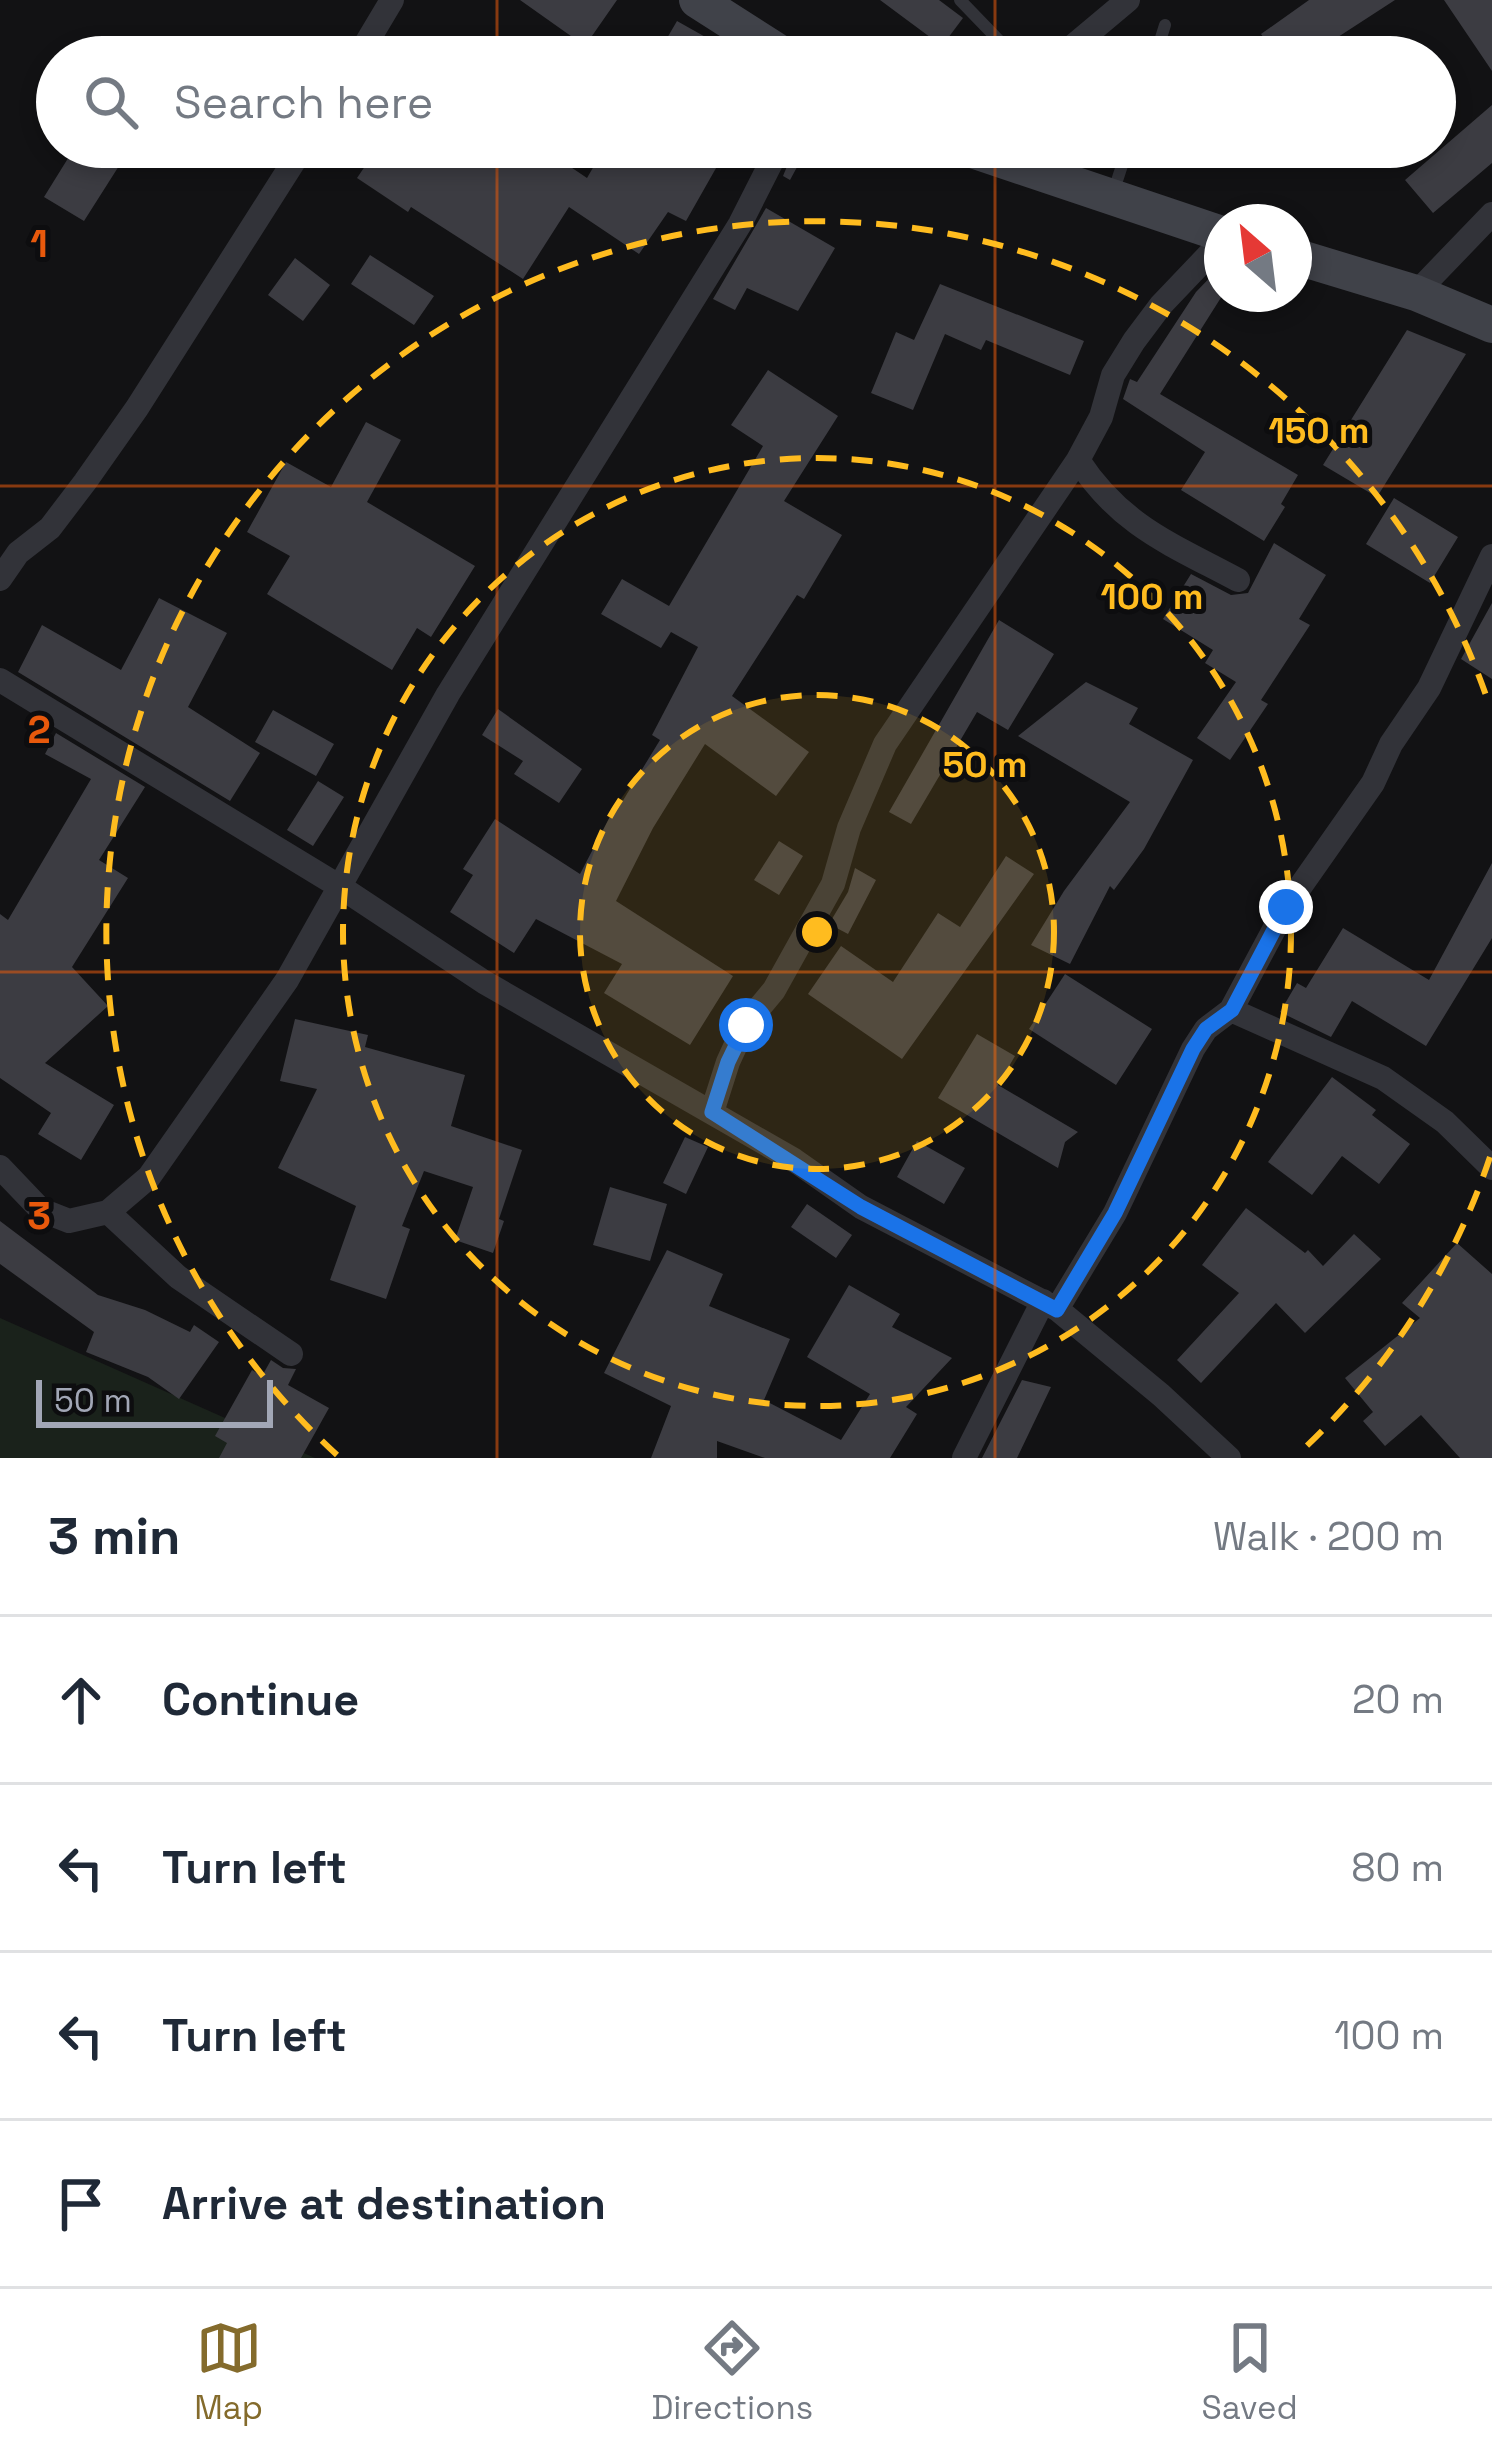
<!DOCTYPE html>
<html lang="en">
<head>
<meta charset="utf-8">
<style>
	:root { --surface:#fff; --page:#f6f6f7; --text:#1f2937; --muted:#747a83; --line:#e0e1e3; --accent:#846b2c }
	body { margin:0; font-family:"Space Grotesk",sans-serif; background:var(--page); color:var(--text) }
	.compass { position:absolute; left:1204px; top:204px; width:108px; height:108px; border-radius:50%; background:var(--surface); box-shadow:0 6px 18px #0003; rotate:332deg }
	.scale { position:absolute; left:36px; bottom:30px; width:237px; box-sizing:border-box; padding-left:12px; border:6px solid #a2a7b6; border-top:0; font-size:33px; line-height:42px; white-space:nowrap; color:#a2a7b6; -webkit-text-stroke:9px #0d0d0f; paint-order:stroke }
	.stop { position:absolute; width:36px; height:36px; margin:-27px; border:9px solid #1a73e8; border-radius:50%; background:#fff }
	.stop.end { background:#1a73e8; border-color:#fff; box-shadow:0 3px 12px #0008 }
	.list { margin:0; padding:0; list-style:none }
	h2 { display:flex; justify-content:space-between; align-items:center; height:156px; margin:0; padding:0 48px; font-size:51px }
	h2 small { font-size:39px; font-weight:400; color:var(--muted) }
	.list li { display:grid; grid-template-columns:78px 1fr auto; gap:36px; align-items:center; box-sizing:border-box; height:168px; padding:0 48px; border-top:3px solid var(--line) }
	.list b { display:block; font-size:45px; white-space:nowrap }
	.list em { font-size:39px; font-style:normal; color:var(--muted) }
	.icon { flex:none; width:66px; height:66px; fill:none; stroke:currentColor; stroke-width:2; stroke-linecap:round; stroke-linejoin:round }
	.map { position:relative; flex:none; width:1492px; height:1458px; overflow:hidden }
	.search { position:absolute; background:var(--surface); box-shadow:0 6px 18px #0003; left:36px; right:36px; top:36px; height:132px; display:flex; align-items:center; gap:30px; box-sizing:border-box; padding:0 42px; border-radius:66px; color:var(--muted); font-size:45px }
	.sheet { height:828px; background:var(--surface) }
	nav { display:flex; justify-content:space-around; align-items:center; box-sizing:border-box; height:168px; border-top:3px solid var(--line); background:var(--surface); font-size:33px; color:var(--muted) }
	nav a { display:grid; justify-items:center; gap:6px }
	nav .on { color:var(--accent) }
	.map>svg:first-child { display:block }
	.green { fill:#1a221b }
	.building { fill:#3c3c42 }
	.lines { fill:none; stroke-linecap:round; stroke-linejoin:round }
	.lane { stroke:#323339; stroke-width:12 }
	.street { stroke:#323339; stroke-width:24 }
	.secondary { stroke:#404249; stroke-width:36 }
	.route { stroke:#1a73e8; stroke-width:15 }
	.grid { fill:none; stroke:#e8590c; stroke-width:3; stroke-opacity:0.55 }
	.ring { fill:none; stroke:#ffbc1f; stroke-width:6; stroke-dasharray:21 15 }
	.grid-label { font-size:39px; text-anchor:middle; font-weight:bold; fill:#e8590c; stroke:#0d0d0f; stroke-width:10; stroke-linejoin:round; paint-order:stroke }
	.centre { fill:#ffbc1f; stroke:#0d0d0f; stroke-width:6 }
	.ring-label { font-size:36px; text-anchor:middle; font-weight:bold; fill:#ffbc1f; stroke:#0d0d0f; stroke-width:10; stroke-linejoin:round; paint-order:stroke }
</style>
</head>
<body>
<div class="map">
<svg width="1492" height="1458" viewBox="0 0 1492 1458">
	<rect width="100%" height="100%" fill="#121214"/>
	<!-- green -->
	<path class="green" d="M0 1318 315 1458H0Z"/>
	<!-- building -->
	<path class="building" d="M520 0H617L585 46Z
		M880 0H939L963 18 942 46Z
		M1309 0H1395L1338 37 1341 41 1318 57H1278L1261 34Z
		M1444 0H1492V71Z
		M677 21 741 57H656Z
		M1492 105V163L1433 213 1405 180Z
		M75 147H131L84 221 44 197Z
		M378 147H541L587 178 605 147H728L686 221 668 212 639 254 569 207 523 279 411 207 408 212 357 178Z
		M795 147H808L790 180 783 176Z
		M766 208 835 248 798 311 747 288 735 310 713 299Z
		M370 255 434 296 414 325 351 284Z
		M295 258 330 285 303 321 268 295Z
		M1222 265V296L1160 394 1298 475 1281 504 1285 507 1264 541 1181 490 1205 452 1123 399 1130 379 1137 382 1196 292Z
		M940 284 1084 341 1070 375 986 340 981 350 945 334 913 410 871 393 896 332 914 340Z
		M1407 330 1466 354 1377 497 1323 465Z
		M768 370 838 416 784 501 842 535 804 599 797 595 732 696 809 752 776 796 705 744 653 828 616 901 733 976 690 1045 604 993 622 964 536 919 514 953 450 912 473 875 463 869 495 819 580 874 616 805 619 807 660 740 652 735 698 647 671 632 661 648 601 614 622 579 669 606 763 446 731 425Z
		M366 422 401 440 367 502 475 566 431 637 417 628 392 670 267 594 290 556 247 532 286 462 331 487Z
		M1394 498 1458 537 1430 583 1366 544Z
		M1274 543 1326 575 1299 619 1310 625 1261 700 1268 704 1230 760 1197 738 1236 682 1205 663 1213 650 1163 619 1191 574 1231 595 1248 593Z
		M159 598 227 633 188 707 260 753 230 801 18 672 42 625 121 670Z
		M1492 603V679L1461 659Z
		M999 620 1054 654 1008 730 977 712 911 824 889 812Z
		M1086 682 1138 708 1129 724 1193 760 1144 849 1114 890 1110 886 1070 964 1031 945 1064 891 1130 802 1018 736Z
		M498 709 582 769 559 803 514 774 523 761 482 735Z
		M273 710 334 744 316 776 255 742Z
		M56 733 145 787 99 860 128 878 72 967 108 1006 45 1063 114 1105 81 1160 38 1134 51 1113 0 1078V914L8 920 91 779 45 754Z
		M318 781 344 797 313 846 287 830Z
		M779 841 803 856 779 895 754 880Z
		M1006 856 1034 874 902 1059 808 994 841 946 893 982 938 913 960 927Z
		M1492 863V938L1426 1046 1352 1001 1331 1037 1280 1012 1297 983 1306 988 1343 928 1429 980Z
		M855 868 876 880 848 934 829 924 848 892Z
		M1065 974 1152 1029 1116 1085 1029 1029Z
		M295 1019 368 1035 365 1047 465 1075 451 1126 522 1150 499 1219 504 1221 493 1253 455 1240 473 1187 424 1171 402 1226 410 1229 386 1299 330 1280 356 1206 278 1168 317 1089 280 1081Z
		M977 1034 1015 1056 998 1085 1078 1132 1065 1142 1058 1168 938 1098Z
		M1332 1077 1376 1110 1372 1115 1410 1144 1379 1184 1342 1156 1312 1195 1268 1162Z
		M685 1137 708 1147 686 1194 663 1183Z
		M917 1141 965 1168 944 1204 897 1177Z
		M610 1187 667 1204 650 1261 593 1245Z
		M807 1204 852 1235 836 1258 791 1227Z
		M1246 1208 1305 1253 1308 1250 1323 1266 1354 1234 1381 1259 1305 1333 1276 1303 1201 1383 1177 1360 1239 1293 1202 1265Z
		M0 1221 98 1295 145 1310 190 1332 194 1325 219 1342 179 1399 148 1377 86 1352 94 1332 0 1264Z
		M1457 1243 1492 1274V1458H1460L1421 1415 1385 1446 1363 1421 1373 1412 1345 1378 1420 1318 1402 1303Z
		M667 1250 723 1274 709 1306 790 1339 764 1400 841 1440 870 1394 807 1357 849 1285 900 1314 892 1327 952 1358 906 1407 917 1414 890 1458H765L717 1441V1458H651L671 1406 604 1373Z
		M271 1360 283 1368 296 1369 288 1385 329 1408 301 1458H219L227 1443 215 1436 252 1370 262 1376Z
		M1022 1380 1051 1387 1017 1458H982Z"/>
	<g class="lines">
		<!-- lane -->
		<path class="lane" d="M960 0 1015 57
			M1155 57 1165 25
			M1113 193 1128 147"/>
		<!-- street -->
		<path class="street" d="M358 57 392 0
			M1060 57 1128 0
			M1416 293 1492 214
			M1078 460C1121 526 1171 544 1238 580
			M0 579 18 553 50 528 85 482 137 408 303 147
			M0 680 342 888 484 982 794 1160 861 1207 1057 1309 1161 1395 1229 1458
			M1231 1010 1383 1078 1445 1122 1492 1168
			M712 1112 728 1062 745 1025 774 990 833 884 849 828 885 744 1078 460 1101 417 1113 375 1134 341 1161 305 1222 241
			M0 1167 41 1210 69 1221 108 1212 149 1177 287 980 448 694 740 224 779 147
			M108 1212 178 1277 291 1354
			M1057 1309 1115 1213 1193 1049 1206 1029 1231 1010 1286 907 1373 783 1391 744 1429 688 1492 556
			M964 1458 1043 1301"/>
		<!-- secondary -->
		<path class="secondary" d="M697 0 786 57
			M963 147 1222 234
			M1294 256 1416 293 1492 325"/>
	</g>
	<g class="lines">
		<!-- route -->
		<path class="route" d="M746 1025 728 1062 712 1112 861 1207 1057 1310 1115 1213 1193 1049 1206 1029 1232 1010 1286 907"/>
	</g>
	<!-- grid -->
	<path class="grid" d="M497 0V57M995 0V57M497 147V1458M995 147V1458M0 486H1492M0 972H1492"/>
	<!-- distance rings -->
	<circle cx="817" cy="932" r="237" fill="#ffbc1f" fill-opacity=".12"/>
	<g class="ring">
		<circle cx="817" cy="932" r="237"/>
		<circle cx="817" cy="932" r="474"/>
		<path d="M1490 1157A710 710 0 0 1 1297 1455M337 1455A710 710 0 1 1 1490 707"/>
	</g>
	<g class="grid-label">
		<text x="39" y="257">1</text>
		<text x="39" y="743">2</text>
		<text x="39" y="1229">3</text>
	</g>
	<circle cx="817" cy="932" r="18" class="centre"/>
	<g class="ring-label">
		<text x="1319" y="443">150 m</text>
		<text x="1152" y="609">100 m</text>
		<text x="985" y="777">50 m</text>
	</g>
</svg>
<svg class="compass" viewBox="-18 -18 36 36"><path d="M0-13l5 13h-10z" fill="#e53935"/><path d="M0 13l5-13h-10z" fill="#747a83"/></svg>
<div class="scale">50 m</div>
<div class="stop" style="left:746px;top:1025px"></div>
<div class="stop end" style="left:1286px;top:907px"></div>
<div class="search"><svg class="icon" aria-label="search" viewBox="0 0 24 24"><circle cx="10" cy="10" r="6"/><path d="M15 15l6 6"/></svg>Search here</div>
</div>
<section class="sheet">
<h2>3 min<small>Walk · 200 m</small></h2>
<ul class="list">
<li><svg class="icon" aria-label="ahead" viewBox="0 0 24 24"><path d="M12 20V5M6 11l6-6 6 6"/></svg><div><b>Continue</b></div><em>20 m</em></li>
<li><svg class="icon" aria-label="left" viewBox="0 0 24 24"><path d="M17 20v-9H6M10 6l-5 5 5 5"/></svg><div><b>Turn left</b></div><em>80 m</em></li>
<li><svg class="icon" aria-label="left" viewBox="0 0 24 24"><path d="M17 20v-9H6M10 6l-5 5 5 5"/></svg><div><b>Turn left</b></div><em>100 m</em></li>
<li><svg class="icon" aria-label="arrive" viewBox="0 0 24 24"><path d="M6 21V4h12l-3 4 3 4H6"/></svg><div><b>Arrive at destination</b></div></li>
</ul>
</section>
<nav>
<a class="on"><svg class="icon" aria-label="map" viewBox="0 0 24 24"><path d="M3 6l6-2 6 2 6-2v14l-6 2-6-2-6 2zM9 4v14M15 6v14"/></svg>Map</a>
<a><svg class="icon" aria-label="directions" viewBox="0 0 24 24"><path d="M12 3l9 9-9 9-9-9zM9 14v-3h6M13 9l2 2-2 2"/></svg>Directions</a>
<a><svg class="icon" aria-label="saved" viewBox="0 0 24 24"><path d="M7 4h10v16l-5-4-5 4z"/></svg>Saved</a>
</nav>
</body>
</html>
